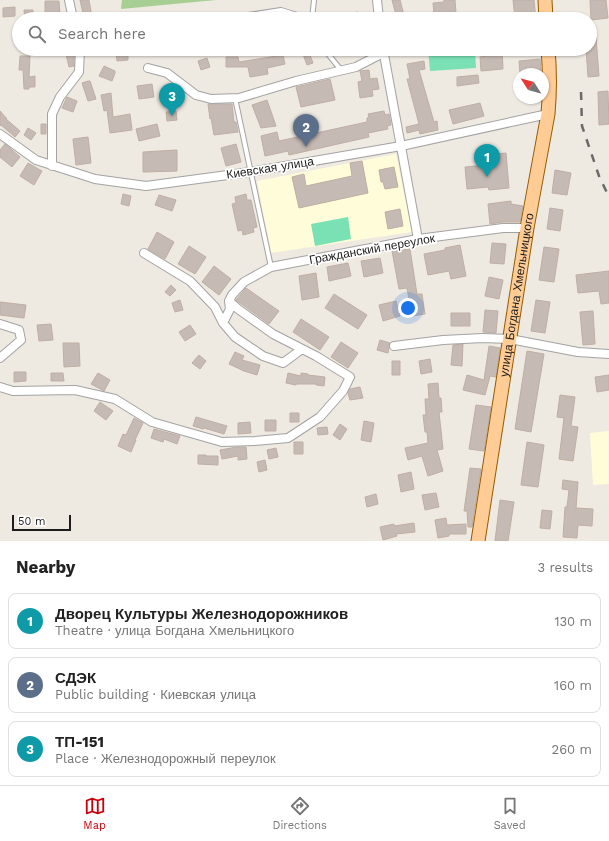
<!DOCTYPE html>
<html lang="en">
<head>
<meta charset="utf-8">
<style>
	:root { --surface:#fff; --page:#f6f6f6; --text:#222; --muted:#767676; --line:#e0e0e0; --accent:#c8000b }
	body { margin:0; font-family:"Work Sans",sans-serif; background:var(--page); color:var(--text) }
	.compass { position:absolute; left:513px; top:68px; width:36px; height:36px; border-radius:50%; background:var(--surface); box-shadow:0 1px 3px #0004; rotate:306deg }
	.scale { position:absolute; left:12px; bottom:10px; width:59px; box-sizing:border-box; padding-left:4px; border:2px solid #1c1c1c; border-top:0; font-size:11px; line-height:14px; white-space:nowrap; color:#1c1c1c; -webkit-text-stroke:3px #fff; paint-order:stroke }
	.you { position:absolute; left:408px; top:308px; width:14px; height:14px; margin:-10px; border:3px solid #fff; border-radius:50%; background:#1a73e8; box-shadow:0 0 0 6px #1a73e833 }
	.badge { display:grid; place-items:center; width:26px; height:26px; border-radius:50%; background:var(--accent); color:#fff; font-size:13px; font-weight:700 }
	.pin { position:absolute; translate:-50% -33px; filter:drop-shadow(0 1px 2px #0008) }
	.pin::after { content:''; position:absolute; top:21px; width:14px; height:12px; background:inherit; clip-path:polygon(0 0,100% 0,50% 100%) }
	.list { margin:0; padding:0; list-style:none }
	h2 { display:flex; justify-content:space-between; align-items:center; height:52px; margin:0; padding:0 16px; font-size:17px }
	h2 small { font-size:13px; font-weight:400; color:var(--muted) }
	.list li { display:grid; grid-template-columns:26px 1fr auto; gap:12px; align-items:center; box-sizing:border-box; height:56px; margin:0 8px 8px; padding:0 8px; border:1px solid var(--line); border-radius:8px }
	.list b { display:block; font-size:15px; white-space:nowrap }
	.list p { margin:0; font-size:13px; white-space:nowrap; color:var(--muted) }
	.list em { font-size:13px; font-style:normal; color:var(--muted) }
	.icon { flex:none; width:22px; height:22px; fill:none; stroke:currentColor; stroke-width:2; stroke-linecap:round; stroke-linejoin:round }
	.map { position:relative; flex:none; width:609px; height:541px; overflow:hidden }
	.search { position:absolute; background:var(--surface); box-shadow:0 1px 3px #0004; left:12px; right:12px; top:12px; height:44px; display:flex; align-items:center; gap:10px; box-sizing:border-box; padding:0 14px; border-radius:22px; color:var(--muted); font-size:15px }
	.sheet { height:244px; background:var(--surface) }
	nav { display:flex; justify-content:space-around; align-items:center; box-sizing:border-box; height:56px; border-top:1px solid var(--line); background:var(--surface); font-size:11px; color:var(--muted) }
	nav a { display:grid; justify-items:center; gap:2px }
	nav .on { color:var(--accent) }
	.map>svg:first-child { display:block }
	.education { fill:#fffdd9 }
	.forest { fill:#a8cf93 }
	.pitch { fill:#7ae1b4 }
	.building { fill:#c6bbb4; stroke:#c0aea3 }
	.lines { fill:none; stroke-linecap:round; stroke-linejoin:round }
	.lane-casing { stroke:#a3a3a3; stroke-width:6 }
	.street-casing { stroke:#a3a3a3; stroke-width:10 }
	.primary-casing { stroke:#945b00; stroke-width:15 }
	.lane { stroke:#fff; stroke-width:4 }
	.street { stroke:#fff; stroke-width:8 }
	.primary { stroke:#ffcc95; stroke-width:13 }
	.rail { stroke:#6a6a6a; stroke-width:2.5; stroke-dasharray:8 8; stroke-linecap:butt }
	.labels { text-anchor:middle; dominant-baseline:central; stroke-width:3.5; stroke-linejoin:round; paint-order:stroke }
	.street-label { font-size:12px; fill:#1c1c1c; stroke:#fff }
</style>
</head>
<body>
<div class="map">
<svg width="609" height="541" viewBox="0 0 609 541">
	<rect width="100%" height="100%" fill="#eee9e1"/>
	<!-- education -->
	<path class="education" d="M396 154 412 232 271 253 257 181Z
		M609 431V484L593 485 590 433Z"/>
	<!-- forest -->
	<path class="forest" d="M122 0H216L121 9Z"/>
	<!-- pitch -->
	<path class="pitch" d="M428 49H475L476 68 430 71Z
		M348 217 351 239 315 246 311 224Z"/>
	<!-- building -->
	<path class="building" d="M80 0H89L92 17 84 18Z
		M392 0H400L405 19H397Z
		M444 0H455L456 13 434 15 433 3 444 2Z
		M513 0H534L536 19H515Z
		M590 0H606L608 18 591 20Z
		M45 1H59L60 15H45Z
		M15 7V16L3 17V8Z
		M24 10H33V19H25Z
		M358 12 359 19H345L344 14Z
		M596 37 599 76 588 77 586 49H590V38Z
		M301 49H321V51L310 55 313 63 307 65Z
		M487 49H502L503 69 481 71 480 57 487 56Z
		M128 50V60L117 61 116 51Z
		M73 52 74 53V66L69 67 66 54Z
		M283 55 285 64 267 68 268 74 250 77 248 67H226V57H238L239 62Z
		M20 56H30L29 77 35 76V87H29V89H24L23 70H19Z
		M207 58 210 67 201 70 198 61Z
		M540 59 541 74H524L523 72 520 73 519 61Z
		M424 61 425 69 419 70 434 122 437 121 438 130 420 134 419 130 407 133 406 127 419 124 407 79H410L407 64Z
		M104 66 115 71V73L112 81 99 76Z
		M369 70 370 79 377 78 379 89 372 90 373 96 360 98 358 82 362 81 360 71Z
		M478 75 479 83 457 86V77Z
		M330 79 335 100 301 107 296 87Z
		M88 81H90L96 99 88 101 82 83Z
		M152 84 154 97 139 99 137 86Z
		M608 91 609 124 599 125 598 92Z
		M111 93 113 117 130 114 132 130 110 133 107 110 104 111 101 95Z
		M67 97 77 101 73 112 62 108Z
		M267 100 276 126 261 128 252 105Z
		M480 103 484 116 453 124 449 110Z
		M208 104H232L234 122H236L238 132 214 135 211 118 210 119Z
		M0 111 7 119H6L20 131 15 137 1 125 0 126Z
		M176 111 177 120 167 121 166 112Z
		M384 111 385 115 389 114 391 125 387 126 388 129 368 133 369 137 289 155 288 151 265 156 261 136 277 132 279 141 367 122V118L369 117 368 114Z
		M41 124H46V134H41Z
		M157 124 160 136 139 141 136 129Z
		M28 128 36 133 31 140 24 135Z
		M88 137 91 163 76 165 73 139Z
		M5 144 20 157 12 167 0 157V150Z
		M236 144 241 162 226 166 221 148Z
		M177 150V171L143 172V152Z
		M506 153 509 188 489 190 488 187 467 189 465 167 486 165 485 155Z
		M362 161 368 193 299 208 292 177 304 174 306 186 352 176 350 163Z
		M28 163 42 171 34 185 20 176Z
		M394 167 398 187 385 189 383 182H381L379 170Z
		M555 170 571 173 567 195 552 193Z
		M123 194 131 196 129 206 121 204Z
		M246 194 247 200H251L257 227 253 228 254 232 243 235 242 230 238 231 232 204 236 203 235 197Z
		M159 195 176 200 172 211 155 205Z
		M511 201V204L523 206 520 222H503L490 224 488 204Z
		M550 208 563 210 560 231 547 229Z
		M400 209 403 226 388 229 385 212Z
		M157 232 174 242 165 259 148 249Z
		M492 243 506 244 504 264 490 263Z
		M460 245 466 276 451 279 449 271 428 275 424 254 445 250V248Z
		M189 246 206 257 195 274 178 264Z
		M544 247 559 249 554 282 539 280Z
		M410 249 417 294H422L425 314 412 316 407 288 399 289 392 251Z
		M380 258 383 273 364 277 361 261Z
		M348 263 351 276 329 281 327 267Z
		M214 266 231 279 219 295 202 282Z
		M609 271V303L601 304 599 291 578 293 576 275Z
		M316 273 319 297 302 300 299 276Z
		M489 277 503 280 499 299 485 296Z
		M171 285 176 290 170 296 165 292Z
		M246 288 279 311 269 324 236 300Z
		M334 294 367 315 358 329 325 308Z
		M180 300 183 310 175 312 172 303Z
		M536 300 550 302 545 333 531 331Z
		M396 301 400 316 383 321 379 305Z
		M0 302 26 305 24 318 0 315Z
		M485 310 498 311 496 333 483 332Z
		M593 311 595 344 583 345 580 312Z
		M451 313H470V326H451Z
		M301 319 329 337 320 350 293 332Z
		M51 324 53 340 39 341 37 325Z
		M190 325 196 334 185 341 179 332Z
		M380 340 390 343 388 353 377 350Z
		M341 342 358 353 348 368 331 357Z
		M63 343H79L80 366 64 367Z
		M463 344 462 366 451 365 453 345Z
		M489 346 500 348 496 377 490 376 485 395 463 390 467 375 484 380Z
		M527 351 544 354 531 432 515 429Z
		M235 352 244 356 242 360 260 365 257 375 244 371 229 364Z
		M199 355 206 361 200 369 192 363Z
		M430 359 432 372 421 374 419 361Z
		M392 361H400V375H392Z
		M14 372H26V381L14 382Z
		M51 373H63L64 381H51Z
		M98 373 110 380 104 391 91 384Z
		M288 373 301 376V373L308 374V375L325 377 324 386 316 385V384H296V385L286 383Z
		M609 375V390L597 392 595 377Z
		M438 383 439 398H441L442 412H439L443 449 437 450 443 471 428 476 422 456 408 460 405 448 428 443 427 432H425L423 415H426L425 399H429L428 384Z
		M360 387 363 398 350 400 348 393 350 389Z
		M560 395 575 397 571 426 578 427 573 461 559 459 564 418 557 417Z
		M100 402 113 411 106 420 94 411Z
		M476 405 491 407 484 451 469 449Z
		M290 413H299V422H290Z
		M196 417 227 426 224 434 204 428 203 429 193 426Z
		M134 418 143 423 135 440H136L131 452 118 446 123 434 126 435Z
		M265 420H276V431H265Z
		M364 421 374 423 371 442 361 440Z
		M250 422 251 433 238 434V423Z
		M340 424 347 429 340 440 333 435Z
		M327 427 328 434 318 435 317 428Z
		M154 429 180 436 177 444 164 439 163 442 151 438Z
		M294 442H303V454H294Z
		M527 442 544 445 538 487 521 485Z
		M237 447H246L247 459 238 460V456L222 459 220 450Z
		M276 448 278 457 269 459 267 450Z
		M198 455H206V456H218V465L198 464Z
		M265 460 267 470 259 472 257 462Z
		M470 468 481 469 472 527H468L467 511H464Z
		M411 472 414 489 401 492 398 475Z
		M563 480 578 482 576 508 593 509 592 526 578 525 577 538 563 537 565 507H567L569 490 562 489Z
		M436 493 439 507 425 510 422 495Z
		M376 494 378 504 367 507 365 497Z
		M500 500 514 502 508 541H495Z
		M542 510 552 511 550 529 540 528Z
		M446 518 447 525 466 524V534H449V536L438 538 435 520Z
		M414 523 415 532 396 534 397 536 383 540 380 527 394 524V526Z"/>
	<g class="lines">
		<!-- lane casing -->
		<g class="lane-casing">
			<path id="lane" d="M242 16 281 10 311 19
				M312 19 314 0
				M324 49 341 70
				M235 98 271 267"/>
		</g>
		<!-- street casing -->
		<g class="street-casing">
			<path id="street" d="M69 0 73 19
				M377 0 379 19
				M383 49 418 239
				M148 68 167 73 196 95 211 99 239 98 296 81 356 67 383 53
				M0 134 36 160 95 179 146 186 250 172 401 146 548 114
				M52 166V114L60 97 79 72 80 49
				M144 253 190 281 215 307 223 323 230 309 229 301
				M223 323 235 337 263 356 283 363 302 349
				M0 324 19 330 21 340 0 358
				M394 346 443 340 483 338 510 339 578 352 609 354
				M0 387 13 391 75 390 115 399 152 422 222 442 255 441 288 438 320 417 343 391 350 377 316 356 273 334 238 309 229 301 232 295 244 282 271 267 418 239 503 228H527"/>
		</g>
		<!-- primary casing -->
		<g class="primary-casing">
			<g id="primary">
				<path d="M545 0 546 19"/>
				<path id="s1" d="M478 541 527 228 548 114C550 92 550 71 548 49"/>
			</g>
		</g>
		<!-- lane -->
		<use href="#lane" class="lane"/>
		<!-- street -->
		<use href="#street" class="street"/>
		<!-- primary -->
		<use href="#primary" class="primary"/>
		<!-- rail -->
		<path class="rail" d="M581 92 582 126 599 176 609 197"/>
	</g>
	<g class="labels">
		<!-- street labels -->
		<g class="street-label">
			<text transform="translate(270 168) rotate(-9)">Киевская улица</text>
			<text transform="translate(372 249) rotate(-10)">Гражданский переулок</text>
			<text stroke="none"><textPath href="#s1" startOffset="249">улица Богдана Хмельницкого</textPath></text>
		</g>
	</g>
</svg>
<svg class="compass" viewBox="-18 -18 36 36"><path d="M0-13l5 13h-10z" fill="#e53935"/><path d="M0 13l5-13h-10z" fill="#767676"/></svg>
<div class="scale">50 m</div>
<div class="you"></div>
<div class="pin badge" style="left:487px;top:177px;background:#0f9aa8">1</div>
<div class="pin badge" style="left:306px;top:147px;background:#5c6f8a">2</div>
<div class="pin badge" style="left:172px;top:116px;background:#0f9aa8">3</div>
<div class="search"><svg class="icon" aria-label="search" viewBox="0 0 24 24"><circle cx="10" cy="10" r="6"/><path d="M15 15l6 6"/></svg>Search here</div>
</div>
<section class="sheet">
<h2>Nearby<small>3 results</small></h2>
<ul class="list">
<li><span class="badge" style="background:#0f9aa8">1</span><div><b>Дворец Культуры Железнодорожников</b><p>Theatre · улица Богдана Хмельницкого</p></div><em>130 m</em></li>
<li><span class="badge" style="background:#5c6f8a">2</span><div><b>СДЭК</b><p>Public building · Киевская улица</p></div><em>160 m</em></li>
<li><span class="badge" style="background:#0f9aa8">3</span><div><b>ТП-151</b><p>Place · Железнодорожный переулок</p></div><em>260 m</em></li>
</ul>
</section>
<nav>
<a class="on"><svg class="icon" aria-label="map" viewBox="0 0 24 24"><path d="M3 6l6-2 6 2 6-2v14l-6 2-6-2-6 2zM9 4v14M15 6v14"/></svg>Map</a>
<a><svg class="icon" aria-label="directions" viewBox="0 0 24 24"><path d="M12 3l9 9-9 9-9-9zM9 14v-3h6M13 9l2 2-2 2"/></svg>Directions</a>
<a><svg class="icon" aria-label="saved" viewBox="0 0 24 24"><path d="M7 4h10v16l-5-4-5 4z"/></svg>Saved</a>
</nav>
</body>
</html>
